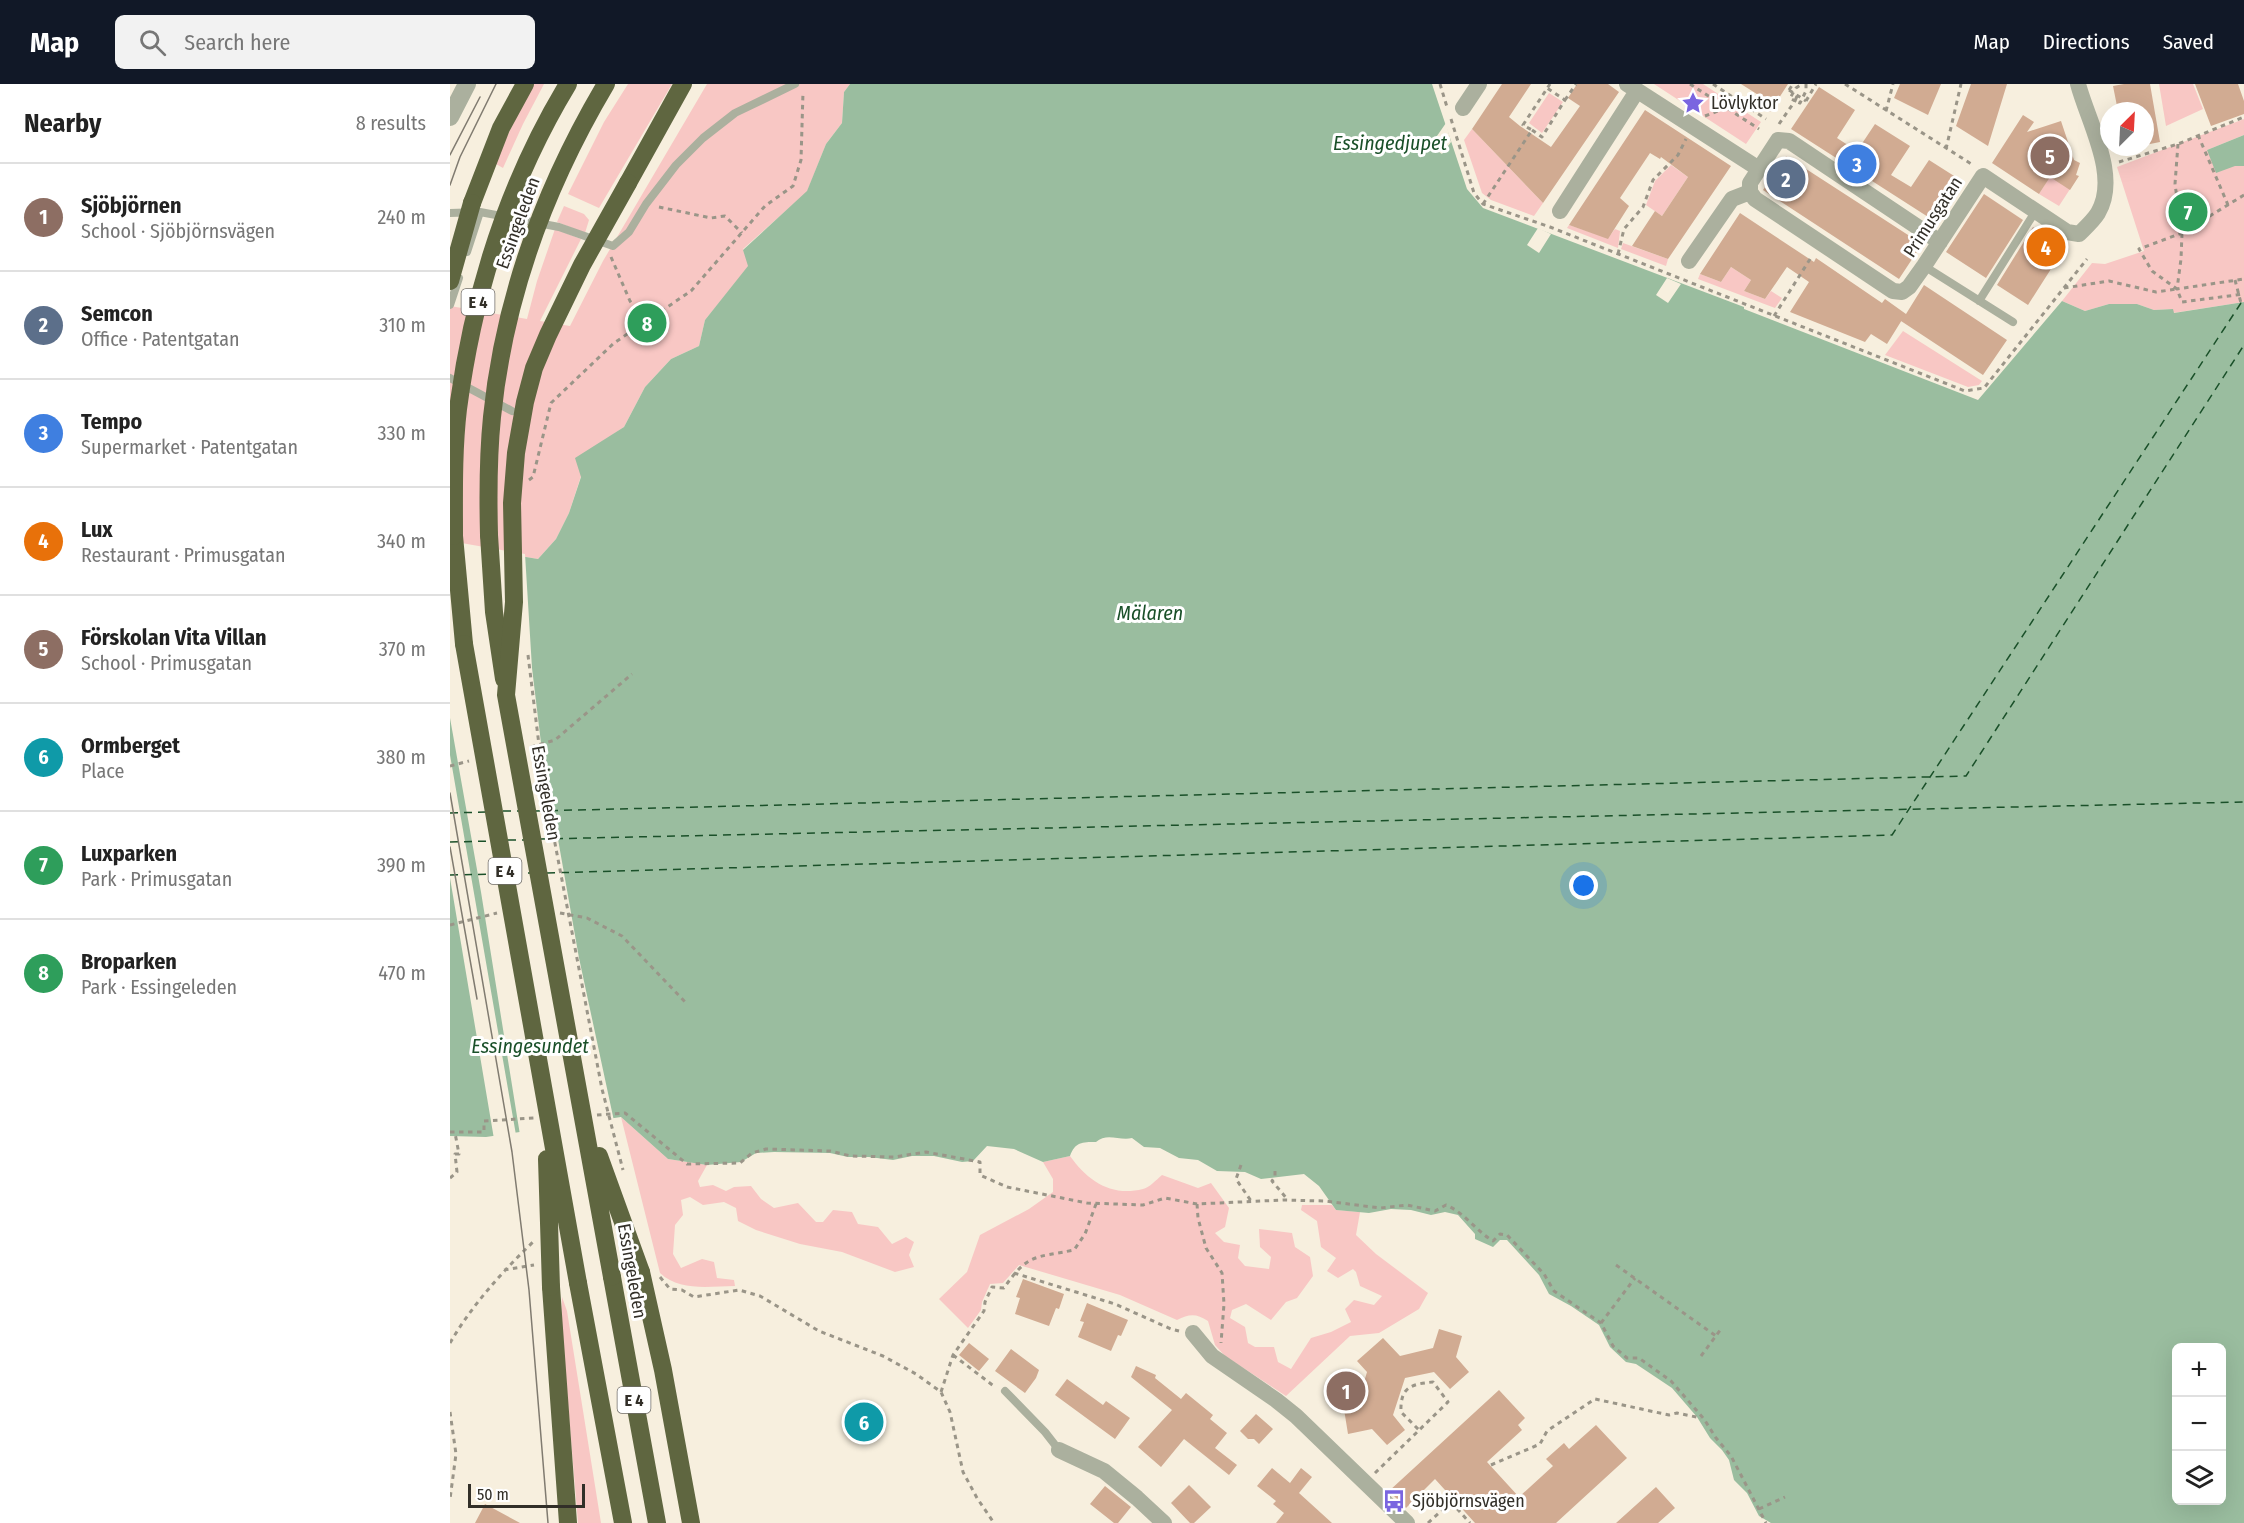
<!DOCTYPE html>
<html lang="en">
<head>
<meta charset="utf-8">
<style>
	:root { --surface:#fff; --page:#f2f2f2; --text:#222; --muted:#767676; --line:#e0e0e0; --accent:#111827 }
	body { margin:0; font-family:"Fira Sans Condensed",sans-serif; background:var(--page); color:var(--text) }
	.controls { position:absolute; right:18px; bottom:18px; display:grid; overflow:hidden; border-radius:9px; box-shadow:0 6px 24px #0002 }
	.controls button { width:54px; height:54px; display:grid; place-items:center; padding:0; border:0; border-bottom:2px solid var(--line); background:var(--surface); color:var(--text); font:30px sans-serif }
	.compass { position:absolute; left:1650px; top:18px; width:54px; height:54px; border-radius:50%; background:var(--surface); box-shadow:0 6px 24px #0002; rotate:24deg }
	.scale { position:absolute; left:18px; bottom:15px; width:117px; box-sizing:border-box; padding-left:6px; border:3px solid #322f28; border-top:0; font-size:16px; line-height:21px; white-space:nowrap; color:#322f28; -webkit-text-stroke:4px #fff; paint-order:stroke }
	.you { position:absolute; left:1134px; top:802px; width:21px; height:21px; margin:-15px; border:4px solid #fff; border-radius:50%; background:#1a73e8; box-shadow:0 0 0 9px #1a73e833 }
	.badge { display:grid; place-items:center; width:39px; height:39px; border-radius:50%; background:var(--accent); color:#fff; font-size:20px; font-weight:700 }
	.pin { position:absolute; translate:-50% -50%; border:3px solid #fff; box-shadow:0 2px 6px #0006 }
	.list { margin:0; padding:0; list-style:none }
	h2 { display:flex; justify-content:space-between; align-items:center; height:78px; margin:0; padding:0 24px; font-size:26px }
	h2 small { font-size:20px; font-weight:400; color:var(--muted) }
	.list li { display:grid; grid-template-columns:39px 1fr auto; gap:18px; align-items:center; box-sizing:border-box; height:108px; padding:0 24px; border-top:2px solid var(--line) }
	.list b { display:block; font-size:22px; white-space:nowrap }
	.list p { margin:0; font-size:20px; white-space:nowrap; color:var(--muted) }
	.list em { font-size:20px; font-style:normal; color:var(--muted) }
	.icon { flex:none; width:33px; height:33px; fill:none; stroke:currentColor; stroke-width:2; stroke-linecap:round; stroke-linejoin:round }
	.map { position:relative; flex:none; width:1794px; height:1439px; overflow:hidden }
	header { display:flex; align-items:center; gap:36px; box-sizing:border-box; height:84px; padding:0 30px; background:var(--accent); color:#fff }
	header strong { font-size:28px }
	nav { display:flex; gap:33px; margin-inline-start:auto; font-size:21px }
	.search { width:420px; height:54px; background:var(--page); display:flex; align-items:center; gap:15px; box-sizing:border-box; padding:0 21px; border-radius:9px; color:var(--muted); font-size:22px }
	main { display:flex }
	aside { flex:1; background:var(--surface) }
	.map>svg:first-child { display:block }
	.green { fill:#f8c7c4 }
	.water { fill:#9abd9f; fill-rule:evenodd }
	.pier { fill:#f7efde }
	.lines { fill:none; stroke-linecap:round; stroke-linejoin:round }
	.ferry { stroke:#1a5029; stroke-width:1.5; stroke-dasharray:8 6; stroke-linecap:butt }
	.building { fill:#d1ab92 }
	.path { stroke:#9a9588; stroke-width:3; stroke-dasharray:4.5 4.5; stroke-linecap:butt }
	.service { stroke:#abb09e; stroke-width:8 }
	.minor { stroke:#abb09e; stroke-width:16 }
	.tertiary { stroke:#abb09e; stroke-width:18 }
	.motorway { stroke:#5f6640; stroke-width:18 }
	.tram { stroke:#807b70; stroke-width:1.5 }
	.path-bridge { stroke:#9a9588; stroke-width:3; stroke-dasharray:4.5 4.5; stroke-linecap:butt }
	.motorway-bridge { stroke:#5f6640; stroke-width:18 }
	.labels { text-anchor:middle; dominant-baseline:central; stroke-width:6; stroke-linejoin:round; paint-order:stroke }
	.shield { fill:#fff; stroke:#706d68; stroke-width:1.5 }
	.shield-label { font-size:16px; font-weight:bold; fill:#322f28 }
	.poi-label { font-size:18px; fill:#322f28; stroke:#fff; text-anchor:start }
	.street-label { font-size:18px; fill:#322f28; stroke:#fff }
	.water-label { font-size:20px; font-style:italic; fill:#1a5029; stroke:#fff }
</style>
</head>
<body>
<header>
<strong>Map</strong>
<div class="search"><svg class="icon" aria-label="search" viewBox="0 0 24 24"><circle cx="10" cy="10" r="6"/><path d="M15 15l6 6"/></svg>Search here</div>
<nav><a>Map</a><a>Directions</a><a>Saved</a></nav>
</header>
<main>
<aside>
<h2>Nearby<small>8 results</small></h2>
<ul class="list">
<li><span class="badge" style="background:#8d6e63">1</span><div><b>Sjöbjörnen</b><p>School · Sjöbjörnsvägen</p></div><em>240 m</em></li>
<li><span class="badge" style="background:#5c6f8a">2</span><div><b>Semcon</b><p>Office · Patentgatan</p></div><em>310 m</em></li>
<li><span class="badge" style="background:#3f7fe0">3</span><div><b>Tempo</b><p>Supermarket · Patentgatan</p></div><em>330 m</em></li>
<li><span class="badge" style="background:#e8710a">4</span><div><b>Lux</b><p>Restaurant · Primusgatan</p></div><em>340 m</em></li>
<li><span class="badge" style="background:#8d6e63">5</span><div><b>Förskolan Vita Villan</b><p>School · Primusgatan</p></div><em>370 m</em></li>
<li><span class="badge" style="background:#0f9aa8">6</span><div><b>Ormberget</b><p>Place</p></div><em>380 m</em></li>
<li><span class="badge" style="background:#2e9e5b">7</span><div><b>Luxparken</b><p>Park · Primusgatan</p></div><em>390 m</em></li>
<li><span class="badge" style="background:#2e9e5b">8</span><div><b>Broparken</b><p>Park · Essingeleden</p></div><em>470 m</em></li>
</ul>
</aside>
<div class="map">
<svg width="1794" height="1439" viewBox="0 0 1794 1439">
	<rect width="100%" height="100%" fill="#f7efde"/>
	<!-- green -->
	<path class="green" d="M83 0H94L73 40 53 84 46 80 55 56Z
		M178 0H222L149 124 118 110 154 38Z
		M257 0H400L394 8 392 39 376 60 357 108 293 165 299 182 255 236 249 262 221 275 195 303 174 343 153 357 131 392 119 429 106 455 88 475 0 460V222L77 235 87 197 105 145 131 155 90 237 120 242 153 177Z
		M1204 0H1253L1311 38 1296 60Z
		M1709 0H1743L1753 25 1716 42Z
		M1099 9 1113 18 1092 49 1079 39Z
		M1794 35V51L1757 66 1785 82H1794V218L1723 229 1722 225 1704 226 1687 220H1659L1635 227 1612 217 1642 179 1655 180 1694 167 1667 83Z
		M1022 45 1093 119 1084 132 1041 116 1032 109 1014 56Z
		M1221 81 1238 93 1212 132 1196 121 1205 97Z
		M1602 89 1622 102 1609 122 1589 110Z
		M114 122 134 130 139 136 135 149 107 138Z
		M1119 141 1158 154 1165 145 1170 147 1168 164 1117 144Z
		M1173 159 1218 175 1216 182 1171 165Z
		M1281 183 1301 196 1294 207 1315 215 1321 207 1332 214 1325 224 1248 195 1250 190 1271 198Z
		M1453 247 1532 297 1529 301 1518 303 1435 271Z
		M171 1033 218 1075 257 1081 248 1097 250 1103 263 1101 276 1107 284 1103 301 1102 311 1115 324 1124 348 1119 366 1138H373L383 1126 402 1128 408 1140 428 1143 442 1160 456 1153 464 1158 459 1171 464 1183 445 1188 392 1168 350 1160 306 1146 288 1137 286 1124 274 1118 253 1121 240 1113 231 1116 233 1131 225 1141 223 1170 231 1184 252 1175 264 1178 267 1194 284 1196 285 1202C260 1202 230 1208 210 1189Z
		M620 1072C638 1097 661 1113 693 1105 699 1104 706 1096 712 1091L748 1104 761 1099 779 1124 775 1143 765 1149 774 1158 790 1161 788 1174 795 1182 819 1185 821 1173 810 1163 809 1145 842 1149 845 1163 860 1173 863 1192 847 1214 836 1218 821 1236 796 1220 782 1226 780 1234 795 1243 798 1259 805 1263H824L828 1278 841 1285 861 1254 881 1248 901 1238 895 1225 904 1216 924 1221 932 1212 910 1202 906 1188 903 1185 888 1194 877 1187 886 1174 871 1163 867 1137 851 1126 852 1121H882L886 1126 910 1128 906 1151 926 1170 978 1209 969 1225 929 1249 900 1252 836 1312 775 1272 765 1261 758 1237C746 1229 739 1230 727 1236L670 1211 569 1181 553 1199 540 1200 532 1218 531 1226 518 1244 489 1215 517 1188 530 1151 579 1125 603 1108V1095L593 1078Z
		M112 1213 117 1227 151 1439H128L111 1236Z"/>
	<!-- water -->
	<path class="water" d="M400 0H982L1017 105 1033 124 1294 223V225L1528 316 1612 217 1635 227 1659 220H1687L1704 226 1723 225 1724 229 1794 218V1439H1321L1309 1432 1297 1409 1284 1396 1279 1376 1272 1366 1260 1354 1247 1333 1222 1304 1186 1280 1176 1278 1160 1263 1149 1241 1121 1222 1099 1210 1089 1191 1057 1156H1050L1043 1163 1025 1155V1150L1008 1131 995 1128 981 1131 961 1126 941 1125 919 1129 886 1126 869 1102 854 1090 811 1095 795 1088 767 1087 748 1076 729 1074 710 1064 694 1063 682 1054C669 1057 657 1048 646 1058 632 1058 625 1058 620 1072L593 1078 564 1065 537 1062 523 1077 512 1078 484 1072H462L443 1076 419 1073H398L380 1069 324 1068 306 1069 291 1078 257 1081 218 1075 171 1033 36 1053 0 1052V460L88 475 106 455 119 429 131 393 125 374 174 343 195 303 221 275 249 262 255 236 298 182 293 166 357 107 376 60 392 39 394 8ZM1726 1264H1772V1416H1726Z
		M1794 51V82H1785L1766 89 1757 66Z"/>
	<!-- pier -->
	<path class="pier" d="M996 39 1001 58 992 70 980 62Z
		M1088 144 1101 150 1089 169 1077 161Z
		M1217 194 1231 200 1218 219 1206 211Z
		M0 457 75 470 82 584 91 659 129 874 164 1037 70 1051 31 808 0 634Z
		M0 671 66 1051 44 1055 0 794Z"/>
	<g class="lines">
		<!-- ferry -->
		<path class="ferry" d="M53 727H70
			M86 727 1516 692 1794 261
			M0 729 37 728
			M91 755 1794 718
			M58 756H75
			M0 758 42 757
			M64 789H81
			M97 789 1442 751 1791 219 1794 220
			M0 791 48 790"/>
	</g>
	<!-- building -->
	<path class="building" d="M1052 0H1081L1059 33 1070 42 1101 63 1130 22 1118 14 1127 0H1158L1169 8 1093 119 1022 45Z
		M1291 0H1338L1320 28 1305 19 1310 12Z
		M1450 0H1491L1478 31 1444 14Z
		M1521 0H1557L1538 62 1506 42Z
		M1674 0H1700L1710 58 1695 61V27H1668L1663 2Z
		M1745 0H1788L1794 17V30L1761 42Z
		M1369 3 1405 26 1387 54 1407 67 1425 40 1460 62 1441 91 1461 103 1479 76 1512 97 1486 138 1341 45Z
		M1195 26 1281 82 1218 175 1182 162 1205 127 1212 132 1238 93 1211 73 1210 75 1200 69 1170 114 1179 122 1158 155 1119 141Z
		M1573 31 1584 38 1577 48 1611 37 1624 76 1630 79 1626 91 1629 92 1620 106 1600 93 1589 110 1542 79Z
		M1336 72 1472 160 1449 195 1313 106Z
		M1534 110 1573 136 1536 194 1496 168Z
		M1290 129 1364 178 1366 174 1432 219 1435 215 1456 230 1474 201 1557 256 1533 291 1451 237 1455 231 1437 260 1421 250 1415 258 1340 228 1359 198 1337 183 1315 215 1294 207 1301 196 1281 183 1271 198 1250 190Z
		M1583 143 1615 163 1578 221 1547 201Z
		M573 1195 614 1210 609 1225 606 1224 599 1242 565 1230 570 1214 566 1213Z
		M637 1219 678 1236 671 1252 668 1251 661 1267 628 1253 634 1238 630 1237Z
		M989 1245 1012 1252 1006 1273 1019 1288 1000 1305 984 1288 955 1294 943 1331 955 1346 937 1361 922 1345 898 1350 893 1319 909 1315 917 1288 907 1277 933 1254 950 1272 983 1264Z
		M519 1259 539 1275 529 1287 509 1271Z
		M561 1265 589 1286 586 1294 575 1309 545 1287Z
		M686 1282 706 1291 705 1294 731 1315 736 1309 763 1331 760 1335 777 1349 765 1364 787 1381 779 1391 734 1355 711 1383 688 1363 722 1326 681 1293Z
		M617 1295 653 1321 656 1317 680 1334 665 1355 605 1311Z
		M1049 1306 1075 1334 1068 1341 1072 1346 1037 1378 1069 1413 1103 1382 1096 1375 1114 1359 1119 1365 1146 1341 1177 1374 1106 1439H1025L985 1395 956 1424 939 1407Z
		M806 1330 823 1345 809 1360 804 1355H798L790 1347Z
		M822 1384 840 1399 851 1384 862 1393 849 1409 882 1439H826L834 1429 823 1420 826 1417 807 1402Z
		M739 1401 761 1423 744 1439H740L721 1419Z
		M655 1402 681 1423 668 1439H664L640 1420Z
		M1206 1403 1225 1424 1208 1439H1166Z
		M35 1420 70 1439H25Z"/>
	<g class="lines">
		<!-- path -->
		<path class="path" d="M990 0 997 23
			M1240 0 1309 45
			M1263 0 1316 35
			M1395 0 1523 81
			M1339 6 1343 0
			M1347 12 1345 17 1350 19 1356 7V0
			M1115 16 1126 0
			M1356 17 1366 0
			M1436 27 1443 0
			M1255 32 1291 18
			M1001 35 1024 109 1033 120 1100 143 1515 307 1534 304 1637 175
			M1329 40 1345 17 1340 14 1346 4 1352 0
			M1082 46 1092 53 1115 16 1097 4
			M1748 51 1778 121
			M1728 60 1725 100 1732 149 1731 175 1727 205 1794 195
			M1496 65 1511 0
			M1669 78 1728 60 1794 33
			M1794 111 1732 149 1689 165 1702 187 1727 205 1732 218 1794 210
			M1033 120 1082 46 1073 41 1100 0
			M209 123 261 134 275 132 292 149
			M1168 170 1174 145 1193 123 1203 96 1228 71 1236 55
			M161 173 180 217 196 239
			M1785 196 1791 219
			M1614 204 1659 197 1706 208 1727 205
			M1324 232 1362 172
			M79 396 83 393 101 319 164 259 241 207 315 122 343 102 351 76 353 8
			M81 663 105 656 182 590
			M0 682 19 677
			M110 829 137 834 172 852 237 920
			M0 841 47 829
			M147 1031 175 1029 237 1080 290 1079 302 1069 316 1065 380 1067 401 1072 444 1073 476 1068 530 1078V1091L557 1103 637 1119 693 1121 715 1114 747 1120 833 1116 875 1117 930 1124 957 1121 985 1127 996 1121C1015 1129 1025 1146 1043 1157L1050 1150 1057 1151 1094 1190 1104 1207 1151 1239 1163 1262 1177 1274H1189L1221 1297 1254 1335 1266 1354 1281 1372 1316 1439
			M0 1048H34V1037L84 1034
			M791 1081 786 1095 801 1117
			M825 1087V1093L822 1097 838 1116
			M0 1094 7 1088 5 1070H9L5 1049
			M747 1120 748 1134 756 1164 772 1189 774 1220 771 1259
			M1166 1181 1266 1252
			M54 1186 84 1181
			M564 1189 665 1220 721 1245 729 1247
			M210 1193 220 1205 232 1206 244 1213 289 1206 310 1212 369 1247 433 1272 466 1290 491 1308 500 1328 513 1388 527 1414 544 1439
			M1151 1239 1185 1194
			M0 1259C22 1221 52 1188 84 1157
			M503 1271 545 1303
			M1251 1272 1271 1245
			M491 1308 503 1271 534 1227 535 1218 542 1203 554 1204C578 1169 585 1174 624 1166L635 1150 646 1120
			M0 1328 6 1370 0 1415
			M1041 1381 1090 1360 1097 1347 1145 1315 1219 1331 1227 1329 1251 1334
			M925 1389 998 1318 983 1298C961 1300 950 1303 951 1328L969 1346
			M1001 1418 1020 1439
			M1309 1425 1335 1413
			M978 1439 1003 1416"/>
		<!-- service -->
		<path class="service" d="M0 129 30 128 109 143 163 162 179 148 196 120 226 81 253 54 285 29 345 0
			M17 168 30 128
			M1474 182 1563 238
			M1529 217 1585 128
			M0 221 9 194
			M0 294 62 327
			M555 1307 595 1348 609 1366"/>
		<!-- minor -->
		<path class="minor" d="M1177 0 1309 85
			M1013 24 1029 0
			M1110 127 1187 7
			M1490 158 1339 57 1328 56 1300 99V108L1305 115 1443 207 1452 208 1459 203 1474 182 1533 92 1617 148 1629 150C1635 144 1643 137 1648 129 1670 92 1638 38 1628 0
			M1239 177 1282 115 1300 108
			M743 1249 762 1272 826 1316 846 1332 957 1439
			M609 1366 654 1387 687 1414 714 1439"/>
		<!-- tertiary -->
		<path class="tertiary" d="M0 33 17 0"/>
		<!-- motorway -->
		<path class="motorway" d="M178 99 233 0
			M22 119 51 44 75 0
			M39 451 44 528 54 595
			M4 452 14 560
			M191 1188 213 1286 241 1439
			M162 1193 207 1439
			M128 1199 173 1439
			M101 1203 118 1439"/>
		<!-- tram -->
		<path class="tram" d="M0 71 30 13
			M0 101 10 73 46 0
			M0 709 62 1068 79 1206 98 1439
			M0 763 27 915"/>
		<!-- path-bridge -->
		<path class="path-bridge" d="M1339 6 1356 17
			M78 571 94 702 152 1005 173 1086"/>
		<!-- motorway-bridge -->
		<path class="motorway-bridge" d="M0 197 22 119
			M39 451C38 411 38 372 42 333 54 214 96 101 156 0
			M4 452C4 410 3 367 8 325 23 211 58 99 118 0
			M14 560 128 1199
			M149 1072 191 1188
			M97 1075 101 1203
			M162 1193 56 611 64 518 62 419 66 369 75 318 84 284 98 251 132 181 178 99"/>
	</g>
	<!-- icons -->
	<defs>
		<g id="sight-bare" transform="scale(1.8)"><path d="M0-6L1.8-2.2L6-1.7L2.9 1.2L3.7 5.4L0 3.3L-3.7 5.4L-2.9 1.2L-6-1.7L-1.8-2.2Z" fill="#7a65e0" stroke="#fff" stroke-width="2.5" paint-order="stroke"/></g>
		<g id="bus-bare" transform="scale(1.8)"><path d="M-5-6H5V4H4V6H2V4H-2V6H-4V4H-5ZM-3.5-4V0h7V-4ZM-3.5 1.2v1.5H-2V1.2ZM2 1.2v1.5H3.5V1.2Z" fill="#7a65e0" stroke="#fff" stroke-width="2.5" paint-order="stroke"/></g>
	</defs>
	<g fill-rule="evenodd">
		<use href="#sight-bare" x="1243" y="19"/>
		<use href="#bus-bare" x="944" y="1417"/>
	</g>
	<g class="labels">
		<!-- shield labels -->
		<g class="shield">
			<rect x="11.5" y="205" width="33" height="26" rx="4.5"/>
			<rect x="38.5" y="774" width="33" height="26" rx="4.5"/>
			<rect x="167.5" y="1303" width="33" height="26" rx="4.5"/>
		</g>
		<g class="shield-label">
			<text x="28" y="218">E 4</text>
			<text x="55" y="787">E 4</text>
			<text x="184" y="1316">E 4</text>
		</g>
		<!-- poi labels -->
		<g class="poi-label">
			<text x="1261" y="19">Lövlyktor</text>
			<text x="962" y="1417">Sjöbjörnsvägen</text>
		</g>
		<!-- street labels -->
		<g class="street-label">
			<text transform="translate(1483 133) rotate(-57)">Primusgatan</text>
			<text transform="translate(68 139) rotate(-70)">Essingeleden</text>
			<text transform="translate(96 709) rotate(80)">Essingeleden</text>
			<text transform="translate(182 1187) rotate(80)">Essingeleden</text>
		</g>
		<!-- water labels -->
		<g class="water-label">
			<text x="940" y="59">Essingedjupet</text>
			<text x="700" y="529">Mälaren</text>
			<text x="80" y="962">Essingesundet</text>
		</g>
	</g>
</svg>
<div class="controls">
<button>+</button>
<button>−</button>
<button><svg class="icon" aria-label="layers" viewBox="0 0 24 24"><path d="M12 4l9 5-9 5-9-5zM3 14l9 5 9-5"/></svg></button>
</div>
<svg class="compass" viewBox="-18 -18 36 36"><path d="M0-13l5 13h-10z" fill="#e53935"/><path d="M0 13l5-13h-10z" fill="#767676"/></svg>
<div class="scale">50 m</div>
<div class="you"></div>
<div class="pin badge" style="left:896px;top:1307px;background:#8d6e63">1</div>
<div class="pin badge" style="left:1336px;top:95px;background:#5c6f8a">2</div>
<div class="pin badge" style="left:1407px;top:80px;background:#3f7fe0">3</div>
<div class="pin badge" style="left:1596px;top:163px;background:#e8710a">4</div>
<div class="pin badge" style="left:1600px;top:72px;background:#8d6e63">5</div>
<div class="pin badge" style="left:414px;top:1338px;background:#0f9aa8">6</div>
<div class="pin badge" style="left:1738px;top:128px;background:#2e9e5b">7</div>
<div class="pin badge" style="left:197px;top:239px;background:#2e9e5b">8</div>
</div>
</main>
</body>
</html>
